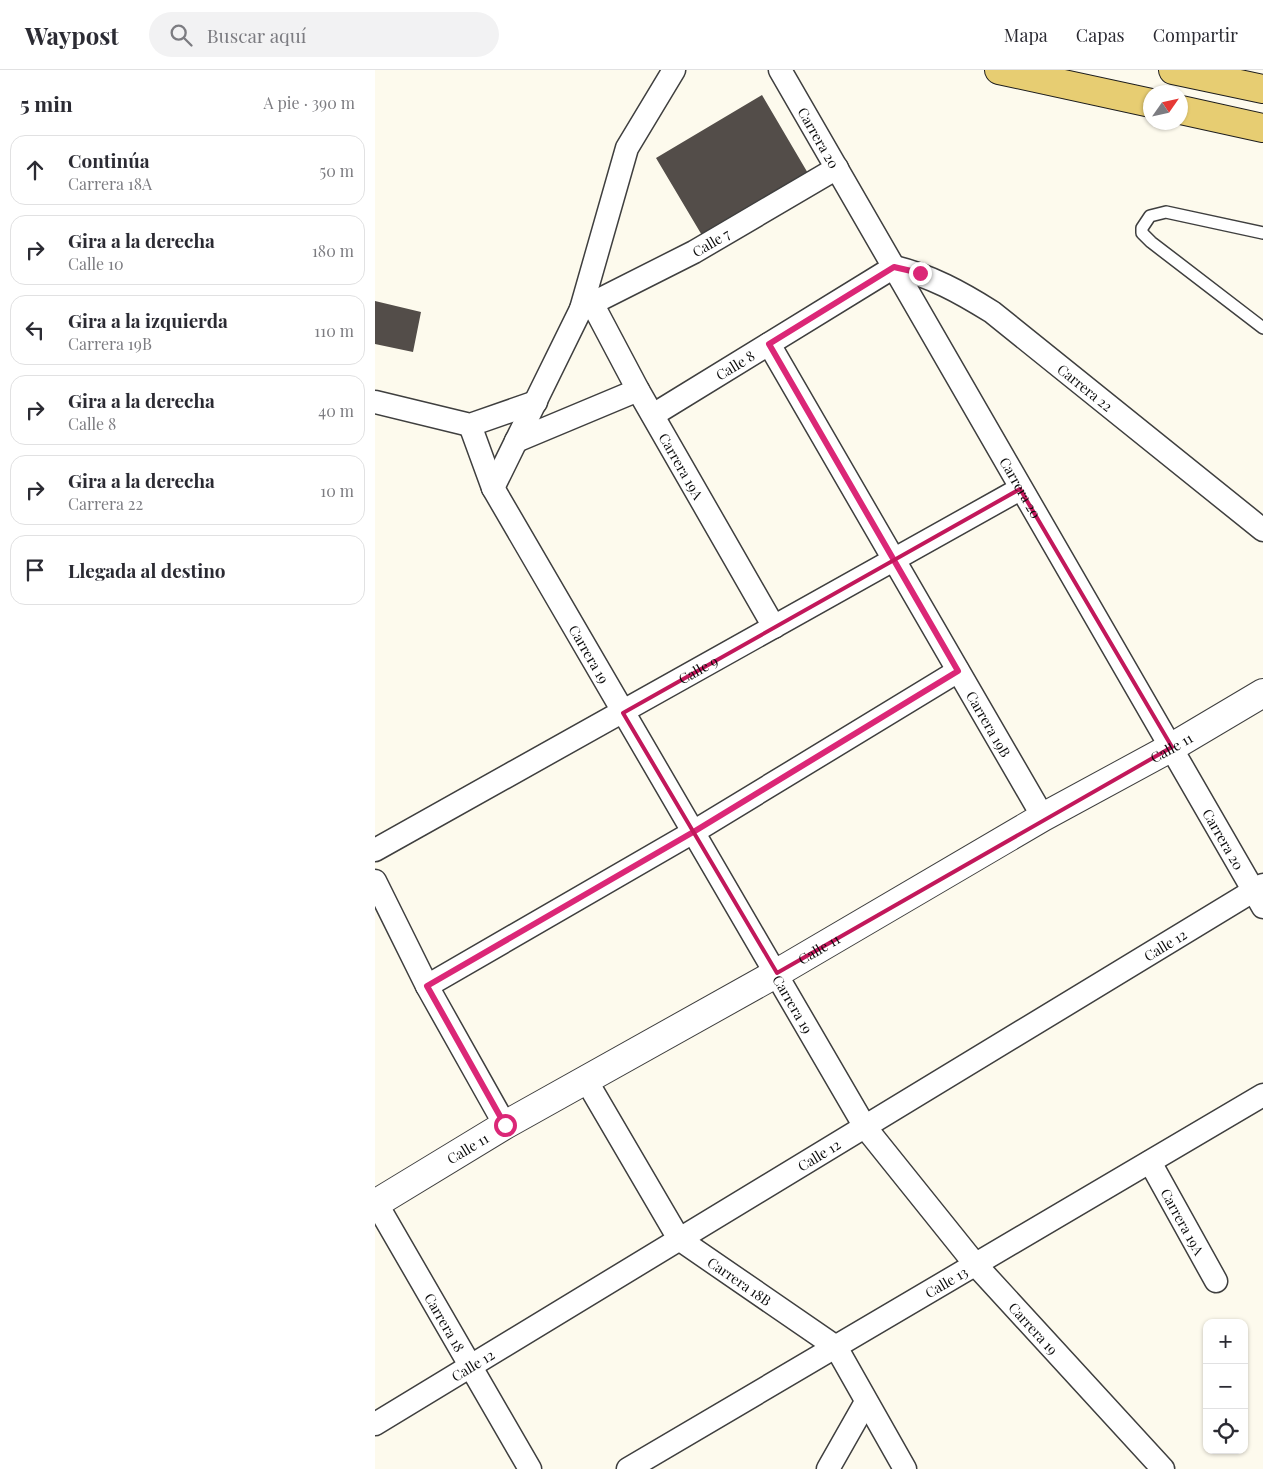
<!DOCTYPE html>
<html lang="es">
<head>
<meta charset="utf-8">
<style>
	:root { --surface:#fff; --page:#f2f2f3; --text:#2b2b33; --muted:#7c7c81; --line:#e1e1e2 }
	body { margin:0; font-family:"Playfair Display",serif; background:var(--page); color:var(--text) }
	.controls { position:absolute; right:15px; bottom:15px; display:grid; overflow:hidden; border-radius:10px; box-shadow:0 1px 4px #0004 }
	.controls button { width:45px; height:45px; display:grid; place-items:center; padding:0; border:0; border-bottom:1px solid var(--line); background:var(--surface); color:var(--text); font:25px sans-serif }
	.compass { position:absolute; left:768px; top:15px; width:45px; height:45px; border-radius:50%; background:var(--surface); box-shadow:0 1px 4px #0004; rotate:56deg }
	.stop { position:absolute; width:15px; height:15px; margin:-11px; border:4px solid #db2777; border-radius:50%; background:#fff }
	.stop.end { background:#db2777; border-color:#fff; box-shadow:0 1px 5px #0008 }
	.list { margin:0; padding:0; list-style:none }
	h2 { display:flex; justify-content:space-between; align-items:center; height:65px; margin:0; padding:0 20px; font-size:21px }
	h2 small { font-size:16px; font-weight:400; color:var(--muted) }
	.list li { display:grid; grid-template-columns:32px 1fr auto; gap:15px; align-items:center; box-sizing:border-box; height:70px; margin:0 10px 10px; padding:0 10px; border:1px solid var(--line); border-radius:15px }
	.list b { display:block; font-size:19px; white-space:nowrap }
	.list p { margin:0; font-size:16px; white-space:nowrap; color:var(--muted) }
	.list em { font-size:16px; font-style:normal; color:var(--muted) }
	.icon { flex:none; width:28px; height:28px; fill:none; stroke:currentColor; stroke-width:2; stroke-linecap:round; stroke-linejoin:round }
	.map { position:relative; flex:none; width:888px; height:1399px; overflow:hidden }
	header { display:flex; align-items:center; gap:30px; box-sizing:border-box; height:70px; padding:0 25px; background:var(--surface); border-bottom:1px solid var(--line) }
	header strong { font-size:24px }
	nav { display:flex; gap:28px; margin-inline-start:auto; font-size:18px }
	.search { width:350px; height:45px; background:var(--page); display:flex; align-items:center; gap:12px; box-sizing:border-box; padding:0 18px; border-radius:28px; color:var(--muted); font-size:19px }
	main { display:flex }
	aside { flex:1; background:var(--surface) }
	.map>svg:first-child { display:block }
	.building { fill:#534d49 }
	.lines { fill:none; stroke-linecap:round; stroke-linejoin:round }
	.service-casing { stroke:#3f3f3f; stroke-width:14 }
	.minor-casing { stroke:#3f3f3f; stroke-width:25 }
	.tertiary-casing { stroke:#3f3f3f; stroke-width:30 }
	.primary-casing { stroke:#1d1d1d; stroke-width:30 }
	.service { stroke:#fff; stroke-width:11 }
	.minor { stroke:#fff; stroke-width:22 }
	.tertiary { stroke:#fff; stroke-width:28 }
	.primary { stroke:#e7cd72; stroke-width:28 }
	.route { stroke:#db2777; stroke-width:6 }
	.marked { fill:none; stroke:#c2185b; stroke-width:4; stroke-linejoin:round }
	.labels { text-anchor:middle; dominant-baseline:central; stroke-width:5; stroke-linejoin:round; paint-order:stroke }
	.street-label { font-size:14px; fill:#0c0c0c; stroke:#fff }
</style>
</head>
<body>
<header>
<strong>Waypost</strong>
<div class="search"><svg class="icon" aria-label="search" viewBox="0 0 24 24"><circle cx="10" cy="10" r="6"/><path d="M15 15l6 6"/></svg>Buscar aquí</div>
<nav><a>Mapa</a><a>Capas</a><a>Compartir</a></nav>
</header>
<main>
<aside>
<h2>5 min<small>A pie · 390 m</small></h2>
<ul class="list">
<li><svg class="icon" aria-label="ahead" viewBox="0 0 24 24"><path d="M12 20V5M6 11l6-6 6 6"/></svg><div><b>Continúa</b><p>Carrera 18A</p></div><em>50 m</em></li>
<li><svg class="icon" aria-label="right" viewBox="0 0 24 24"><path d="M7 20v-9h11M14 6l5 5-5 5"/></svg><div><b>Gira a la derecha</b><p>Calle 10</p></div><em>180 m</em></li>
<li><svg class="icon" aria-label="left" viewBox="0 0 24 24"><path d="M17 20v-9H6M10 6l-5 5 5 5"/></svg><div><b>Gira a la izquierda</b><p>Carrera 19B</p></div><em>110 m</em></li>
<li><svg class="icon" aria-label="right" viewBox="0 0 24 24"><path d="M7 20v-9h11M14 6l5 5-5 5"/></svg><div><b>Gira a la derecha</b><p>Calle 8</p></div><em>40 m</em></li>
<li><svg class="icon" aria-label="right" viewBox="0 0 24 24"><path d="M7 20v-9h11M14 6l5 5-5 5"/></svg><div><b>Gira a la derecha</b><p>Carrera 22</p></div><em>10 m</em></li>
<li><svg class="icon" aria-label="arrive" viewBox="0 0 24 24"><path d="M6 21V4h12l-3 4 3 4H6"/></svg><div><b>Llegada al destino</b></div></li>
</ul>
</aside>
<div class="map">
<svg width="888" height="1399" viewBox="0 0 888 1399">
	<rect width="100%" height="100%" fill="#fdfaed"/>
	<!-- building -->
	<path class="building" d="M387 25 434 105 328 167 281 88Z
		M0 231 46 242 38 282 0 274Z"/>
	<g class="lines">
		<!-- service casing -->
		<g class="service-casing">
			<path id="service" d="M888 163 791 142 775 146 767 158V163L776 172 888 258"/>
		</g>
		<!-- minor casing -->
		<g class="minor-casing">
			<g id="minor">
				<path id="s1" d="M405 0 888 837"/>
				<path id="s2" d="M217 233 263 320 399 557"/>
				<path id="s3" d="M206 239 319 182 462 98"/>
				<path id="s4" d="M394 274 668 747"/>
				<path d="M0 332 95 355 161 332"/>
				<path id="s5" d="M278 345 519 197C556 206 585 222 617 242L888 460"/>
				<path id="s6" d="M95 355 118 418 490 1057 600 1194 788 1399"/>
				<path d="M141 371 263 320"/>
				<path d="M118 418 206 239 252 78 299 0"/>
				<path id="s7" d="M0 780 645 419"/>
				<path d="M0 811 52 916 130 1055"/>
				<path d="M52 916 320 761 583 601"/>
				<path id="s8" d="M211 1010 304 1169 461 1277 530 1399"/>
				<path id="s9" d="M775 1092 841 1211"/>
				<path id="s10" d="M0 1131 155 1399"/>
				<path id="s11" d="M0 1354 888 815"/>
				<path id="s12" d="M253 1399 888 1025"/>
				<path d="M453 1399 491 1332"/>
			</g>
		</g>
		<!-- tertiary casing -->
		<g class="tertiary-casing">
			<g id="tertiary">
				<path id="s13" d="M0 1134 130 1055 402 903 668 747 797 677 888 623"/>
			</g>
		</g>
		<!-- primary casing -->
		<g class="primary-casing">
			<path id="primary" d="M624 0 776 33
				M798 0 888 19
				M806 40 888 58"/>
		</g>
		<!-- service -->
		<use href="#service" class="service"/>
		<!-- minor -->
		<use href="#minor" class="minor"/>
		<!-- tertiary -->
		<use href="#tertiary" class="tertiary"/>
		<!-- primary -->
		<use href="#primary" class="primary"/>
	</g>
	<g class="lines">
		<!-- route -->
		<path class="route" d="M130 1055 52 916 320 761 583 601 394 274 519 197 545 203"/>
	</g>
	<!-- marked area -->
	<path class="marked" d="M645 419 797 677 402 903 248 643Z"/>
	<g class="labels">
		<!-- street labels -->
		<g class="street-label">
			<text stroke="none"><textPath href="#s1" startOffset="78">Carrera 20</textPath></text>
			<text stroke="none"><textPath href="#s3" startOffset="146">Calle 7</textPath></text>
			<text stroke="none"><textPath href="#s5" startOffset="96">Calle 8</textPath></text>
			<text stroke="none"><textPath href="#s5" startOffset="511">Carrera 22</textPath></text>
			<text stroke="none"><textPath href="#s2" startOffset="186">Carrera 19A</textPath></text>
			<text stroke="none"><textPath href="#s1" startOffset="482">Carrera 20</textPath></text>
			<text stroke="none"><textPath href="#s6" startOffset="259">Carrera 19</textPath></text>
			<text stroke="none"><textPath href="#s7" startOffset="370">Calle 9</textPath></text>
			<text stroke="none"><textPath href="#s4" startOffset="439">Carrera 19B</textPath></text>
			<text stroke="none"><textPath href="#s13" startOffset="918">Calle 11</textPath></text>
			<text stroke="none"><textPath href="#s1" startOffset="888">Carrera 20</textPath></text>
			<text stroke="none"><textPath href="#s11" startOffset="924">Calle 12</textPath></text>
			<text stroke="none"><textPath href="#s13" startOffset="512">Calle 11</textPath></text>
			<text stroke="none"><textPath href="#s6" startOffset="664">Carrera 19</textPath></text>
			<text stroke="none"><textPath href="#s13" startOffset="108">Calle 11</textPath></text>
			<text stroke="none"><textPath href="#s11" startOffset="519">Calle 12</textPath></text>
			<text stroke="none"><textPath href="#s9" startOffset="68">Carrera 19A</textPath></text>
			<text stroke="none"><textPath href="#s8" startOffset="258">Carrera 18B</textPath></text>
			<text stroke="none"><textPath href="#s12" startOffset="369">Calle 13</textPath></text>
			<text stroke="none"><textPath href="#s10" startOffset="140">Carrera 18</textPath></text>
			<text stroke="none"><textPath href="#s6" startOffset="1069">Carrera 19</textPath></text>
			<text stroke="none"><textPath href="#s11" startOffset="114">Calle 12</textPath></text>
		</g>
	</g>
</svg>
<div class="controls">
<button>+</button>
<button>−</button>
<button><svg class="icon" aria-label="locate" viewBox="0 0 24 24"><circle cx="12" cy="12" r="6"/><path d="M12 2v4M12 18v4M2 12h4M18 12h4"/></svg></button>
</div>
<svg class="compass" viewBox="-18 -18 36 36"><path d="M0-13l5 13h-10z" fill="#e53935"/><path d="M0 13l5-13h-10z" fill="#7c7c81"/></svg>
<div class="stop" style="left:130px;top:1055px"></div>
<div class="stop end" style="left:545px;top:203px"></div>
</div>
</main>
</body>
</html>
